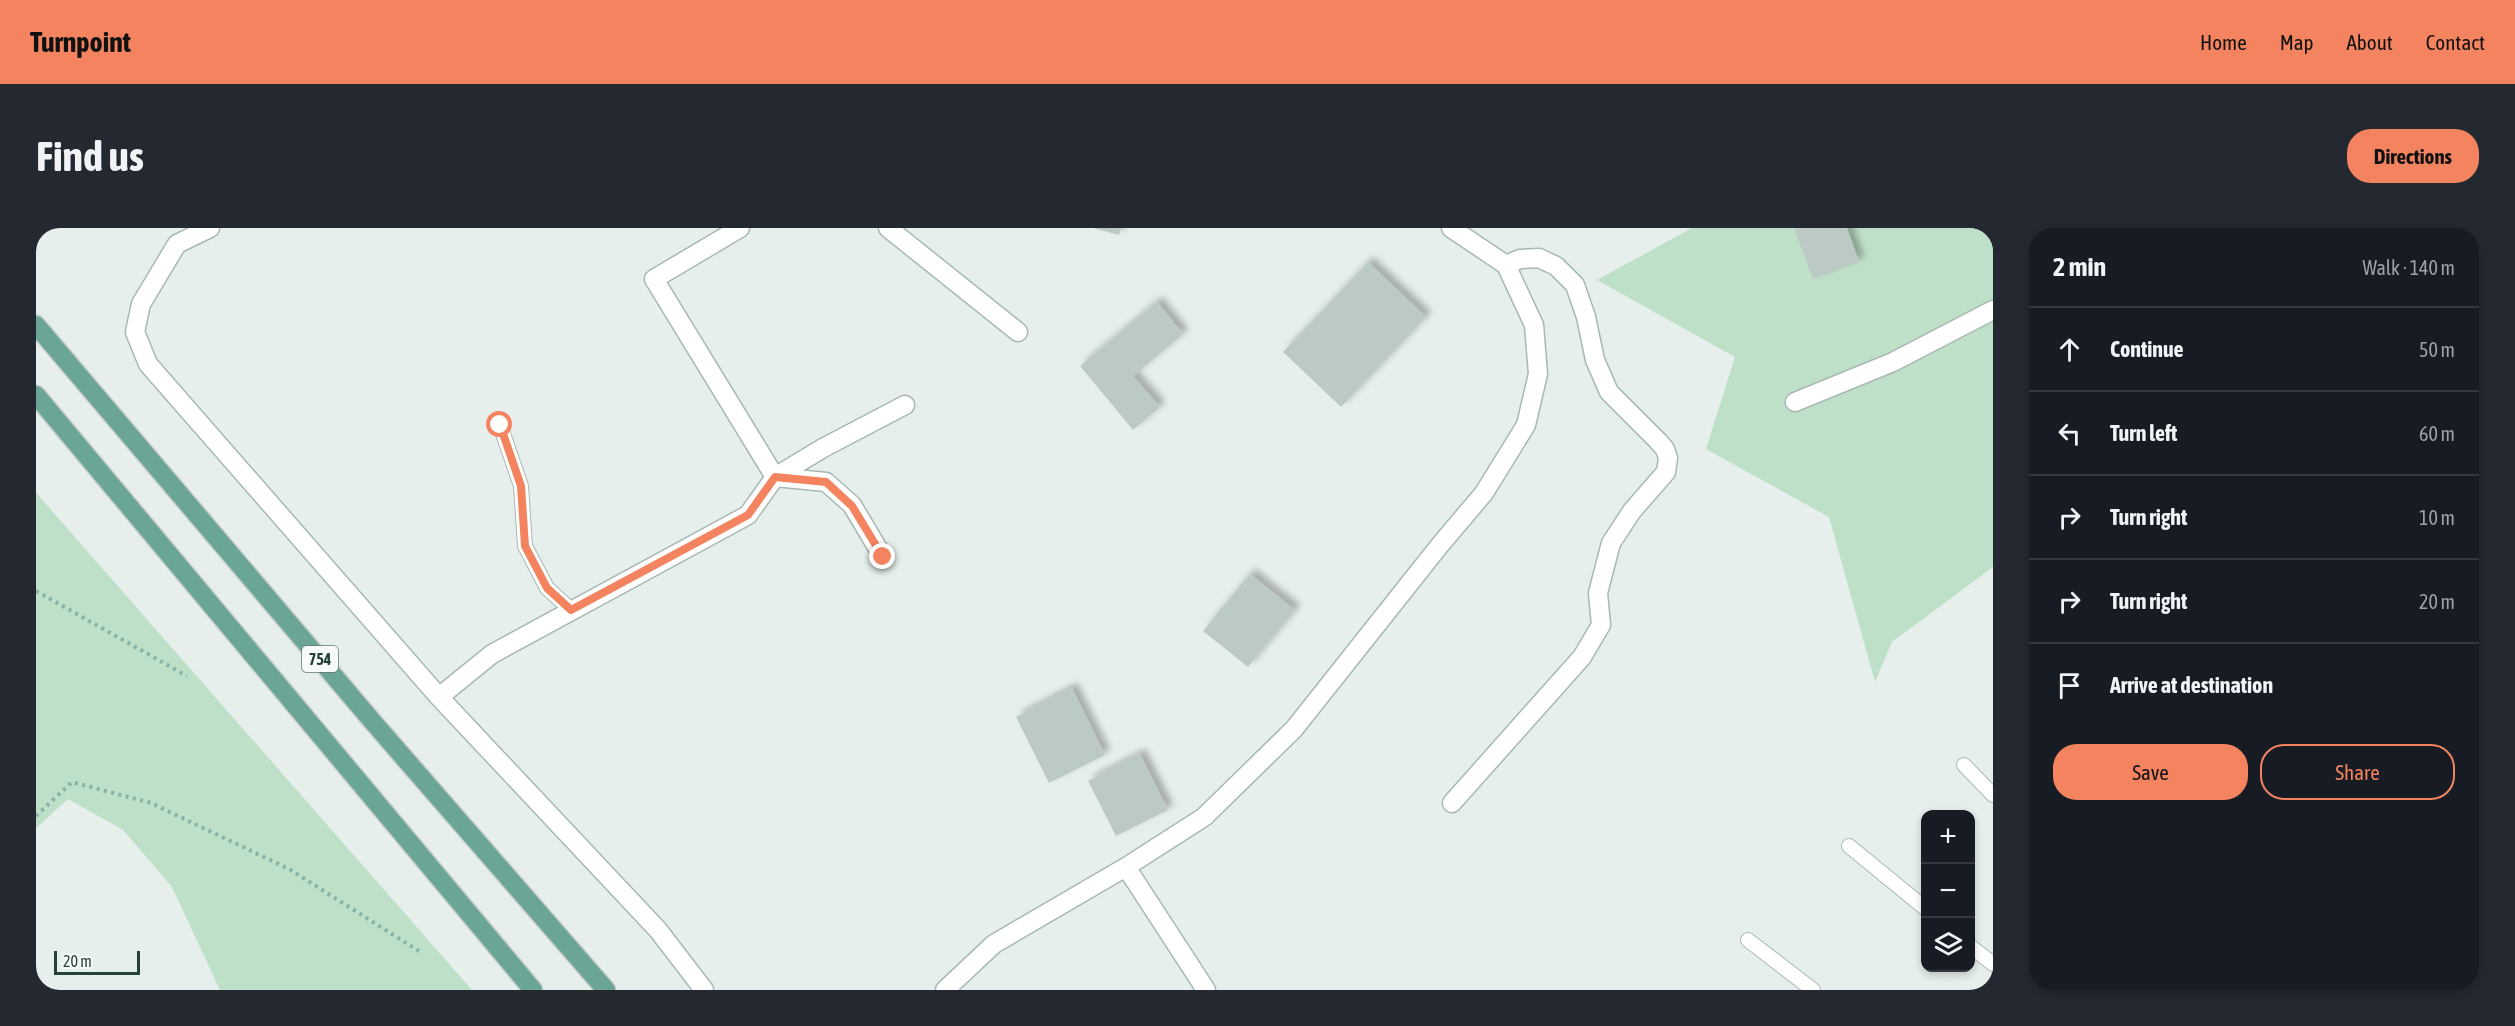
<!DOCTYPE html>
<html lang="en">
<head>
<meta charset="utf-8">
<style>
	:root { --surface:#171b24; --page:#242831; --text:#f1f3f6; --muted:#9ea1a6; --line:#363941; --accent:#f4845f }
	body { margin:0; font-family:"Asap Condensed",sans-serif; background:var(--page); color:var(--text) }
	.controls { position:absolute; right:18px; bottom:18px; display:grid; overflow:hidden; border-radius:12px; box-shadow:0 3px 9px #0003 }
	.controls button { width:54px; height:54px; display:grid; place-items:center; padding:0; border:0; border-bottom:2px solid var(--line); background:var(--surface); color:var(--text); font:30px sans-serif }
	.scale { position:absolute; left:18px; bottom:15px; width:86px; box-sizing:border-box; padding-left:6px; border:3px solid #24423a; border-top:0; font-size:16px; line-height:21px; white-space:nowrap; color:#24423a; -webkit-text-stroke:4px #f7fbf9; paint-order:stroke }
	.stop { position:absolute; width:18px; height:18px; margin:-14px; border:4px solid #f4845f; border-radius:50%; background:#fff }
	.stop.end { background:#f4845f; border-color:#fff; box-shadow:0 2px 6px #0008 }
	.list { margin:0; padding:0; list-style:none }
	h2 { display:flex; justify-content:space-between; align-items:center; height:78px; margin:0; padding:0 24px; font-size:26px }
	h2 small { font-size:20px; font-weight:400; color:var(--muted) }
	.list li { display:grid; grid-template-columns:39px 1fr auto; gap:18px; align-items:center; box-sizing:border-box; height:84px; padding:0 24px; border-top:2px solid var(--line) }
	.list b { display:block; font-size:22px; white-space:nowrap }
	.list em { font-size:20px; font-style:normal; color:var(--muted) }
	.actions { display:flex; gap:12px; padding:18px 24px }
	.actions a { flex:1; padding:14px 0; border:2px solid var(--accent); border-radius:24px; text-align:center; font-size:21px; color:var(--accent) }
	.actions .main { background:var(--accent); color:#111 }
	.icon { flex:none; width:33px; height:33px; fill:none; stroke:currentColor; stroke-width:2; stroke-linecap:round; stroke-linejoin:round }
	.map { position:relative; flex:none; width:1957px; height:762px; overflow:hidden; border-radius:24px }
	header { display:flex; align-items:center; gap:36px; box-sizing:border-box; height:84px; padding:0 30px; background:var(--accent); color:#111 }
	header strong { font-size:28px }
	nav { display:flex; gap:33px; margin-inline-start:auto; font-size:21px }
	.intro { display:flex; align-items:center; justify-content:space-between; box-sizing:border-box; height:144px; padding:0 36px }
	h1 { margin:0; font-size:42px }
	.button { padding:15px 27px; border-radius:24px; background:var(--accent); color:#111; font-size:21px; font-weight:700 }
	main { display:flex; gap:36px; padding:0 36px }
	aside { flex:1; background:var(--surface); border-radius:24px; box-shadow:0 3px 9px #0003 }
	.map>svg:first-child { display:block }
	.green { fill:#bfe0c8 }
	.building { fill:#bbcac4; filter:url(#shadow) }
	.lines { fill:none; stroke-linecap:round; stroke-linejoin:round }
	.service-casing { stroke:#a8b8b2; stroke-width:16 }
	.minor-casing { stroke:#a8b8b2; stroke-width:21 }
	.primary-casing { stroke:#c2cac8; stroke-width:21 }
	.path { stroke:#86b3a5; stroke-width:4; stroke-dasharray:3 4.5; stroke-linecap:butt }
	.service { stroke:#fff; stroke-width:14 }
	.minor { stroke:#fff; stroke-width:18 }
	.primary { stroke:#6aa596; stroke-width:18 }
	.route { stroke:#f4845f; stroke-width:8 }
	.labels { text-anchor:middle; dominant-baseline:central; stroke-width:4.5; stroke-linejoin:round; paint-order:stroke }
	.shield { fill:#f7fbf9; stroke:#637a73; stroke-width:1.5 }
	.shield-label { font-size:16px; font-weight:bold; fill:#24423a }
</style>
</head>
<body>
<header>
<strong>Turnpoint</strong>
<nav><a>Home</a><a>Map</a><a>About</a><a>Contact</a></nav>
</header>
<div class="intro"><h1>Find us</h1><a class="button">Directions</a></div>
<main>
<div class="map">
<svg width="1957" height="762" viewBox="0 0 1957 762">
	<defs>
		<filter id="shadow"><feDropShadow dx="5.5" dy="-5.5" stdDeviation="3" flood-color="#0004"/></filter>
	</defs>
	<rect width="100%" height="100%" fill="#e6efeb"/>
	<!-- green -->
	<path class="green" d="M1656 0H1957V339L1856 414 1839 454 1793 289 1670 221 1699 129 1561 52Z
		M0 264 9 275 436 762H184L136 659 87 602 32 571 0 600Z"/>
	<!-- building -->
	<path class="building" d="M1057 0H1085L1083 7Z
		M1758 0H1811L1823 34 1777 51Z
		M1332 34 1390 89 1305 179 1247 124Z
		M1121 74 1147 106 1097 148 1124 179 1097 202 1044 138Z
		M1214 346 1259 382 1212 439 1167 403Z
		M1036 460 1069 527 1013 555 980 489Z
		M1104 526 1132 582 1080 608 1052 553Z"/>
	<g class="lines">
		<!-- service casing -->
		<g class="service-casing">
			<path id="service" d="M464 197 485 258 489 318 511 360 535 382
				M1928 537 1957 567
				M1813 618 1890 681
				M1712 712 1777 762
				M1934 718 1957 736"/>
		</g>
		<!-- minor casing -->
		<g class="minor-casing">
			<path id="minor" d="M174 0 141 16 105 76 99 104 112 136 403 469 622 702 668 762
				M704 0 618 51 739 249 790 254 816 277 847 329
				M852 0 982 104
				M1415 0 1470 37 1484 31 1503 30 1520 38 1539 57 1550 89 1559 132 1573 164 1621 212 1629 221 1632 230 1630 244 1596 283 1575 315 1562 365 1565 397 1546 429 1416 575
				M1759 174 1857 134 1957 82
				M403 469 456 426 712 287 739 249 787 220 869 177
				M1090 639 1170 762
				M909 762 958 716 1090 639 1168 589 1258 501 1404 317 1448 265 1490 197 1502 146 1498 97 1470 37"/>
		</g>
		<!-- primary casing -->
		<g class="primary-casing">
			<path id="primary" d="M0 97 337 494 570 762
				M0 167 497 762"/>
		</g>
		<!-- path -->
		<path class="path" d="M0 363 151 448
			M0 588 36 554 115 575 253 641 386 725"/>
		<!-- service -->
		<use href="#service" class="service"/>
		<!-- minor -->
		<use href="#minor" class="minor"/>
		<!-- primary -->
		<use href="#primary" class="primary"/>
	</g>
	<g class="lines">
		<!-- route -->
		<path class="route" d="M464 197 485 258 489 318 511 360 535 382 712 287 739 249 790 254 816 278 847 329"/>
	</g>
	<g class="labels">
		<!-- shield labels -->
		<rect class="shield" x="266" y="418" width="36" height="26" rx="4.5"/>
		<g class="shield-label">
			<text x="284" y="431">754</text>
		</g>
	</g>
</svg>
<div class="controls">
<button>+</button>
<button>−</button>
<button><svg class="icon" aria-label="layers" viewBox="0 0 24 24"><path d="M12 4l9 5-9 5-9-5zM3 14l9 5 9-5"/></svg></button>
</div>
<div class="scale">20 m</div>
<div class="stop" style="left:464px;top:197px"></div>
<div class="stop end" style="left:847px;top:329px"></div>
</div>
<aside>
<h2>2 min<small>Walk · 140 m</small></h2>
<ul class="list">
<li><svg class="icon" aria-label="ahead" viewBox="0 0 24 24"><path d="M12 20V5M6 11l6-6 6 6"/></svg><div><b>Continue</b></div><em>50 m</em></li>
<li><svg class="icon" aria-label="left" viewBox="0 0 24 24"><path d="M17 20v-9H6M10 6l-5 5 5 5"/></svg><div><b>Turn left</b></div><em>60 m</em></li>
<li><svg class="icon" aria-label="right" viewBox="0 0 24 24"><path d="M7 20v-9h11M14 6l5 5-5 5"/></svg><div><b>Turn right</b></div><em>10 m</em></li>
<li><svg class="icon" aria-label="right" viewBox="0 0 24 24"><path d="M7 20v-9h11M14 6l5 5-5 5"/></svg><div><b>Turn right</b></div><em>20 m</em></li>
<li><svg class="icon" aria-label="arrive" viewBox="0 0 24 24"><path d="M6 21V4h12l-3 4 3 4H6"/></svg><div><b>Arrive at destination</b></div></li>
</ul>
<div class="actions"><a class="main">Save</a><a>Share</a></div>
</aside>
</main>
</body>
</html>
